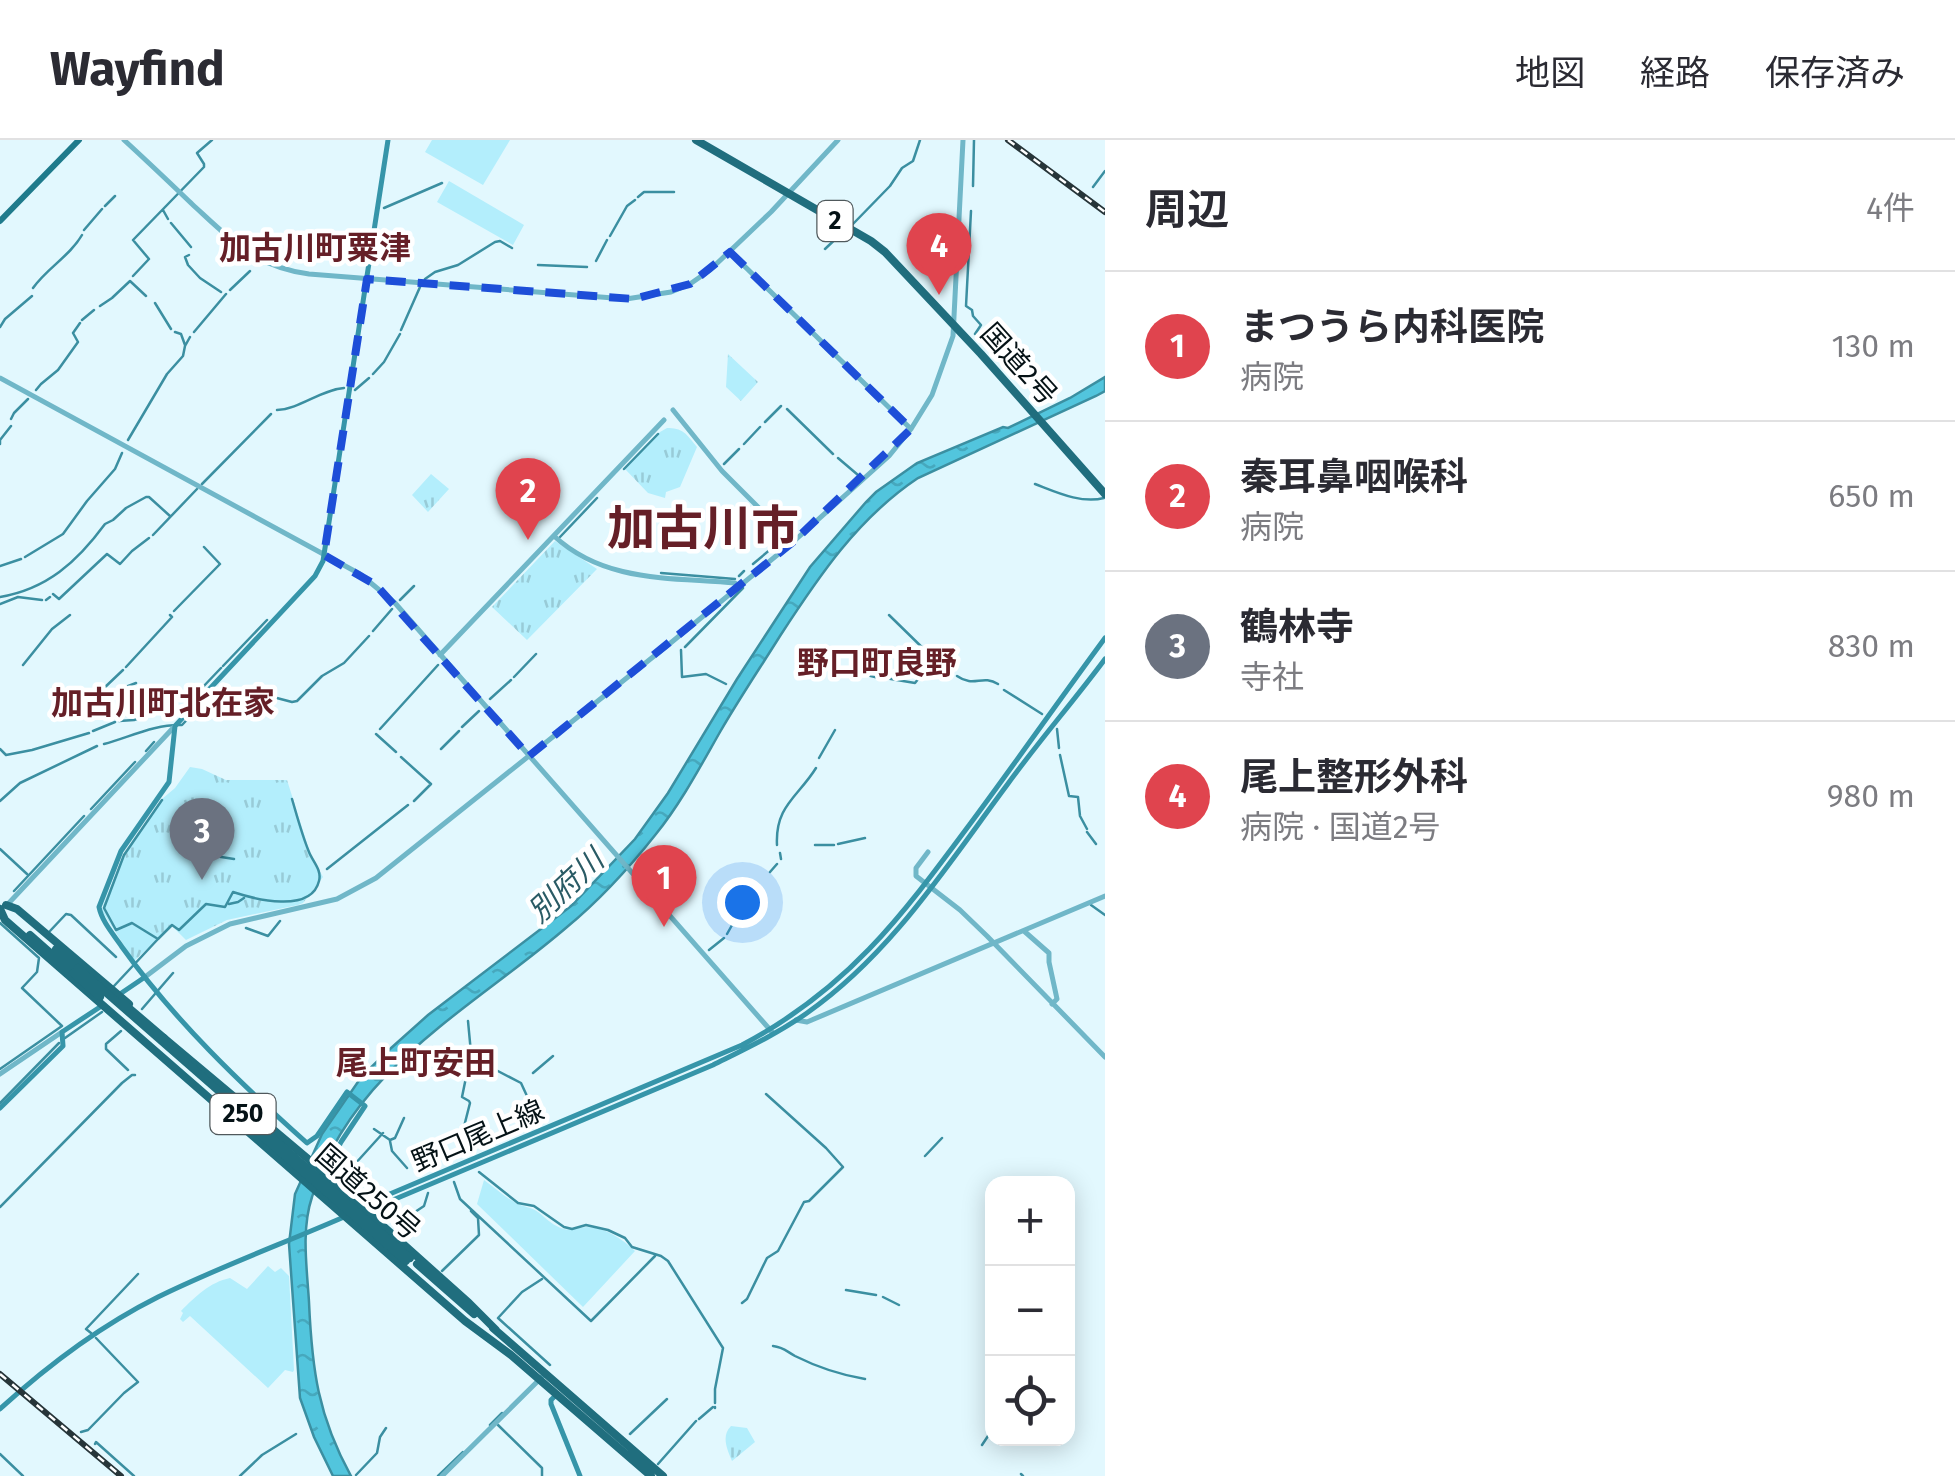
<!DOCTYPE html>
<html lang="ja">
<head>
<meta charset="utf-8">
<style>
	:root { --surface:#fff; --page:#f2f2f3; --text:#2b2b33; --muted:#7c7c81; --line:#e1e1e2; --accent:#a70e33 }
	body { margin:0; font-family:"Fira Sans","Noto Sans JP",sans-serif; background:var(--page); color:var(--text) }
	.controls { position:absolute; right:30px; bottom:30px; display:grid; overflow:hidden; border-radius:20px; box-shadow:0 5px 25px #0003 }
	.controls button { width:90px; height:90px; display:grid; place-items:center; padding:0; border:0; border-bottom:2px solid var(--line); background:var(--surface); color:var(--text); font:50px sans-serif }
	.you { position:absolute; left:742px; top:762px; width:35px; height:35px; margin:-25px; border:8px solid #fff; border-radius:50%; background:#1a73e8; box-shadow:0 0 0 15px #1a73e833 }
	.badge { display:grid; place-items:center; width:65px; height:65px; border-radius:50%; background:var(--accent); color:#fff; font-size:32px; font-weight:700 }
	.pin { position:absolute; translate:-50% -82px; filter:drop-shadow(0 2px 5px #0008) }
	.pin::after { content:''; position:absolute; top:52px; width:35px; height:30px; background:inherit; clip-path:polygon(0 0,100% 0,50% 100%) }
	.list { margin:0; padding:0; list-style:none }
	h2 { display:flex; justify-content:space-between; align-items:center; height:130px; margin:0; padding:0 40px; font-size:42px }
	h2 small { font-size:32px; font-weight:400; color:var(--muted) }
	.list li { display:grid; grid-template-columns:65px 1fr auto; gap:30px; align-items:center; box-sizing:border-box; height:150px; padding:0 40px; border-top:2px solid var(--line) }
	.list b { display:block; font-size:38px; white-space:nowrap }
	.list p { margin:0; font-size:32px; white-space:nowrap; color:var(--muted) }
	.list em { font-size:32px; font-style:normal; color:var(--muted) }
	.icon { flex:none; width:55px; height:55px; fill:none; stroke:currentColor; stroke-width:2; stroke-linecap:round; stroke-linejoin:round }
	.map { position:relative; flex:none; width:1105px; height:1336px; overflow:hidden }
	header { display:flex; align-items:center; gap:60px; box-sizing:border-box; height:140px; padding:0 50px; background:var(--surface); border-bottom:2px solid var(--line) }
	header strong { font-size:48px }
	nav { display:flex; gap:55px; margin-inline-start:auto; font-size:35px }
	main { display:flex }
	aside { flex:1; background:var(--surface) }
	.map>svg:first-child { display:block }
	.green { fill:#b3eefc }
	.park { fill:url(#park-tufts) }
	.water { fill:url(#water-ripples); stroke:#3b8fa1; stroke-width:2.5 }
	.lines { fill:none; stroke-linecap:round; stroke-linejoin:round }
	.stream { stroke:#3b8fa1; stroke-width:2.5 }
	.tertiary { stroke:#70b7c8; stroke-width:5 }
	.secondary { stroke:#3695a9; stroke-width:5 }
	.primary { stroke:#1f7b8c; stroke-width:6 }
	.trunk { stroke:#206e7e; stroke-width:8 }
	.rail-casing { stroke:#273539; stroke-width:6 }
	.rail { stroke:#fff; stroke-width:2.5; stroke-dasharray:8; stroke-linecap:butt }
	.trunk-bridge { stroke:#206e7e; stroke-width:8 }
	.marked { fill:none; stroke:#1d4ed8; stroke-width:8; stroke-dasharray:20 12; stroke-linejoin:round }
	.labels { text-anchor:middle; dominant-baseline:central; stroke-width:9; stroke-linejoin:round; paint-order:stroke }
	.shield { fill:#fff; stroke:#50595c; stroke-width:2.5 }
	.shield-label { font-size:25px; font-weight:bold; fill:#051216 }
	.street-label { font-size:28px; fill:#051216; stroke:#fff }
	.water-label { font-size:30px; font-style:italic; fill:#2a5b65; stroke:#fff }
	.quarter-label { font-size:32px; font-weight:bold; fill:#651f27; stroke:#fff }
	.town-label { font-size:48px; font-weight:bold; fill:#651f27; stroke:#fff }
</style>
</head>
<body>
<header>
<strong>Wayfind</strong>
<nav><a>地図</a><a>経路</a><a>保存済み</a></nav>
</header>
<main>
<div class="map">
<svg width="1105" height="1336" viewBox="0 0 1105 1336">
	<defs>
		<pattern id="park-tufts" width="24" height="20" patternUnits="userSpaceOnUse" patternTransform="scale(2.5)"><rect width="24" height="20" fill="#b3eefc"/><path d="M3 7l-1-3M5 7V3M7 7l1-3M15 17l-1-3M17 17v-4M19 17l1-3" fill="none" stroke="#98cbd7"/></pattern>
		<pattern id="water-ripples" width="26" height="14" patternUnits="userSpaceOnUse" patternTransform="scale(2.5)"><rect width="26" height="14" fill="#52c5dd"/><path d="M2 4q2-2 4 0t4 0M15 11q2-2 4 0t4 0" fill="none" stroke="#46a8bd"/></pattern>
	</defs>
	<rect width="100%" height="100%" fill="#e2f8fe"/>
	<!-- green -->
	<path class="green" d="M432 0H510L483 45 425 12Z
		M449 41 524 85 513 105 437 62Z
		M484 1040C495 1048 505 1057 516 1063 524 1067 531 1067 538 1072 547 1079 553 1086 564 1089 573 1091 579 1087 587 1087 607 1088 622 1099 635 1111L583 1167 477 1064Z
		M268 1126 275 1132 281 1128 289 1136 294 1230 293 1232 285 1230 268 1248 190 1176 183 1182 180 1179 183 1173 181 1171C195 1157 210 1142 230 1138L247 1149Z"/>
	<!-- park -->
	<path class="park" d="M728 214 758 242 741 261 726 247Z
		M667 288C683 287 688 296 697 307L680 347 666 352 665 358 648 353 625 329 660 292Z
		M431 334 449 349 428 372 412 355Z
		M555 401 597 429 527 500 492 467Z
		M190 627 202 629 226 640H287L310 713 323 737 303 763 298 765 227 780 186 800 172 786 134 821 102 771 103 765 123 716 162 659 175 648Z
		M731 1286 747 1288 755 1302 732 1321C727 1309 721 1296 731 1286Z"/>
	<!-- water -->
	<path class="water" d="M1105 237V251L1096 256 918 338C858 378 819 436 780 496 760 528 739 559 720 592 700 627 681 663 656 694 629 728 600 760 567 787 473 868 351 929 312 1057 301 1090 307 1128 309 1162 312 1230 318 1276 351 1336H333L314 1297 300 1258 289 1104 295 1054 322 994 362 936 390 909 428 875 571 766 635 699 668 653 737 539 810 427 866 362 876 352 917 323 1003 287 1008 288 1070 258Z"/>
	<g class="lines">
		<!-- stream -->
		<path class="stream" d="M973 46 974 0
			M1093 47 1105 31
			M638 57 644 52H674
			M105 66 115 56
			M384 68 442 43
			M163 70 168 79
			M971 71 966 166 972 170 973 176 981 185 975 194
			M171 83 191 107
			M852 85 890 46 902 28 913 21 920 0
			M84 90 102 69
			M610 96 627 66 635 60
			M825 109 844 91
			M189 115 185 117 188 125 200 138 221 152
			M596 121 607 100
			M538 125 587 127
			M133 136 149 119 133 100 204 27V24L197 13 212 0
			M425 139 435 132 458 125 495 102 500 101 512 108
			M33 148C47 128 70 116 82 95
			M230 150 250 131
			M155 163 171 189
			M100 166 112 158 130 141 146 156
			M82 180 94 170
			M0 187 5 179 32 156
			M401 190 420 147
			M175 192 181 194 185 205
			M194 192 226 154
			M373 234 384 222 400 194
			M36 250 41 244 58 230 78 202 73 193 80 183
			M355 250 369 238
			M787 269 833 314
			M277 270C300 269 320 250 344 248
			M11 279 14 273 28 259
			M765 282 781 266
			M128 300 167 234 183 216 185 206 190 197
			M0 304V300L11 286
			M744 304 760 287
			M838 318 858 335
			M724 324 739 309
			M624 329 658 294
			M202 344 271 274
			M1035 344C1056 352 1081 364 1104 358
			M153 395 197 349
			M560 397 597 358
			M25 417 63 394 87 361 115 329 122 313
			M753 424 784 398
			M0 426 21 419
			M661 433 735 439
			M739 436 744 431
			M53 454 59 459 107 414 120 424 132 411 149 398
			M0 457C47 449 77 422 105 384L113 380 126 368 146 357H149L170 376
			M46 460 50 457
			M400 460 414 446
			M0 464 18 457 42 460
			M174 471 220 424 204 407
			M889 475 933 518
			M373 491 392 469
			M685 507 743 448
			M681 510 682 537 706 534 726 544
			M931 524 935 519
			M23 525 52 489 70 475
			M223 526 267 480
			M126 527 172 477 170 475
			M828 530H846L879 538
			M957 536C974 548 982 534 998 544
			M514 537 536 514
			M885 538 915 543 926 529
			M1004 550 1042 574
			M97 558 136 543
			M490 559 511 540
			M166 567 179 556 201 549 221 528
			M205 567 213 565 229 557 262 559 273 557 292 562 297 561 322 536 344 523 369 496
			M74 571 94 565 102 550 123 530
			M119 581 134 580 162 571
			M462 587 479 571
			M380 589 438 525
			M1057 589 1059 608
			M93 591 115 582
			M376 594 396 612
			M104 604C130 597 155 584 182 585L198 568
			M0 609 6 615 32 610 89 593
			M441 609 459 591
			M146 611 154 602
			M1060 615 1069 656 1078 657 1080 676 1087 689
			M401 617 431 644 414 661
			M819 618 835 590
			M0 661 20 643 97 606
			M91 669 135 622
			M1087 692 1096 704
			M838 704 865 698
			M777 705C775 666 798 657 816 628
			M815 705H834
			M0 709 27 734
			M183 711 234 719
			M780 713 781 719
			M327 729 408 665
			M770 732 777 724
			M14 751 84 676
			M229 764 238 762 244 758
			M1091 765 1105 775
			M739 771 757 747
			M0 783 39 818 37 832 22 848 62 886 0 929
			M246 788 268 796 280 781
			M50 791 66 774 71 775 116 817
			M727 794 736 778
			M158 799 172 785 179 790 206 764 225 767 233 752C254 759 311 774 319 741 322 730 313 722 309 712 302 695 297 676 292 659
			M709 810 724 798
			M114 846 158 799 132 783 116 790 104 768 124 715 162 660
			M142 869 173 833
			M121 891 106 904V909L128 930
			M65 898 102 872
			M494 929 521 943 538 980
			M533 933 553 916
			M0 963 59 903
			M374 989 390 1000 395 998 404 978
			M390 1001 392 1011 407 1028
			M925 1016 942 998
			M456 1018 470 963 469 961 462 957 471 913 468 881
			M479 1032 518 1063 534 1066 564 1087 572 1089 586 1085 608 1090 625 1098 632 1107 661 1116 668 1121 723 1208 715 1249V1263
			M345 1035 383 993
			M454 1042 460 1059 591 1181 655 1116
			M0 1067 122 943 132 935H135
			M394 1086 424 1066 428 1053
			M442 1131 479 1095 478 1078 471 1071
			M542 1139 522 1152 498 1178 550 1225
			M846 1150 876 1155
			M883 1157 899 1165
			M742 1163 747 1159 767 1118 778 1111 804 1062 809 1061 843 1027 826 1008 766 954
			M91 1193 86 1189 138 1134
			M773 1206C783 1207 786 1211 795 1216 817 1227 841 1235 865 1239
			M715 1267V1268
			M699 1279 713 1267
			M490 1285 502 1273
			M498 1285 542 1328V1336
			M81 1292 88 1290 124 1253 138 1242 96 1198
			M630 1294 667 1259
			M95 1304 96 1302 134 1336
			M982 1305 992 1290
			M0 1314 23 1336
			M658 1324 696 1281
			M1021 1334 1023 1336
			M356 1335 377 1313 380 1297 386 1288
			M240 1336 262 1315 296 1294
			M438 1336 463 1312"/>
		<!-- tertiary -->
		<path class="tertiary" d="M124 0C147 21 170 43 192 64 230 99 255 127 309 134L626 159 671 152 690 144 710 130 771 72 838 0
			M730 112 911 289
			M0 238 360 434 395 463 772 892
			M673 270 722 331 793 402
			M554 396C605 443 670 437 735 443L738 447
			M440 515 664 280
			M928 712 916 728V736L960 770 987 796 1105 917
			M7 765 174 587
			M1024 791 1049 813V822L1057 859 1052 864
			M145 837 186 806 230 784 337 759 376 738 673 501 793 402 889 316 911 289 932 255 953 196 963 0
			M796 880 807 882 1105 756
			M0 934 62 892
			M442 1336 546 1233"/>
		<!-- secondary -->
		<path class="secondary" d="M117 856 145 837
			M0 968 63 906 62 892 103 865
			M373 1064 378 1059 742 905C848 849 901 777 970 684 1016 622 1060 559 1105 498
			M371 1066 331 1023 341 1002 365 966 347 952 317 996 307 1003C241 944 174 880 122 807 114 795 102 782 99 767L121 711 169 642 175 586 315 436 323 421 388 0
			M368 1067 381 1065 713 925C745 909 777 894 807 873 891 814 946 727 1007 645 1038 602 1073 562 1105 519
			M557 1254 551 1260V1264L580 1336
			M0 1269C47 1226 100 1186 158 1157 219 1127 282 1104 344 1077"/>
		<!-- primary -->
		<path class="primary" d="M0 81 79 0"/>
		<!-- trunk -->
		<path class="trunk" d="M696 0 871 101 885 112 981 214 1105 354
			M6 765 17 769 129 864
			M0 769 5 780 465 1181 511 1215
			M30 795 73 833
			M56 809 78 828
			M164 898 307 1018 469 1163 496 1190
			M417 1124 474 1174
			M493 1188 663 1336
			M511 1215 651 1336"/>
		<!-- rail casing -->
		<g class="rail-casing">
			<path id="rail" d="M1008 0 1105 72
				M0 1234 121 1336"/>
		</g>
		<!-- rail -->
		<use href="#rail" class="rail"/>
		<!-- trunk-bridge -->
		<path class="trunk-bridge" d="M78 828 410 1118
			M73 833 100 857
			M123 863 164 898
			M255 990 406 1121"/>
	</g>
	<!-- marked area -->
	<path class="marked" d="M730 112 911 289 793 402 529 616 376 445 324 415 367 139 634 159 690 144Z"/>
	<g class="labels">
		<!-- shield labels -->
		<g class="shield">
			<rect x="817.5" y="61" width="35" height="40" rx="8"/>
			<rect x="210.5" y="954" width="65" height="40" rx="8"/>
		</g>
		<g class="shield-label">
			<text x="835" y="81">2</text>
			<text x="243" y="974">250</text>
		</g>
		<!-- street labels -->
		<g class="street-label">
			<text transform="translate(1019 224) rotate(48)">国道2号</text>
			<text transform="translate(478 996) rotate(-23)">野口尾上線</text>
			<text transform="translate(368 1052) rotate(41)">国道250号</text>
		</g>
		<!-- water labels -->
		<g class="water-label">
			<text transform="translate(566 746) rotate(-43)">別府川</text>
		</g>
		<!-- quarter labels -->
		<g class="quarter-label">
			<text x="315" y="108">加古川町粟津</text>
			<text x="877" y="523">野口町良野</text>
			<text x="163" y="563">加古川町北在家</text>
			<text x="416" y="923">尾上町安田</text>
		</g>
		<!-- town labels -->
		<g class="town-label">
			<text x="703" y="389">加古川市</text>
		</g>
	</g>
</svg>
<div class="controls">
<button>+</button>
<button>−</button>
<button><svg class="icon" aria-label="locate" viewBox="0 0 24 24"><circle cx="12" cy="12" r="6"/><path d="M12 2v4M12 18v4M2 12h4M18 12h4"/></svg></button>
</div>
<div class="you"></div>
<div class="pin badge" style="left:664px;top:787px;background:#e0444e">1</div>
<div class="pin badge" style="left:528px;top:400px;background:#e0444e">2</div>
<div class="pin badge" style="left:202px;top:740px;background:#6b7280">3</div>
<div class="pin badge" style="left:939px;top:155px;background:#e0444e">4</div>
</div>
<aside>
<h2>周辺<small>4件</small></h2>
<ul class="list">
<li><span class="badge" style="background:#e0444e">1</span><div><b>まつうら内科医院</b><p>病院</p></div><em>130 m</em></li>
<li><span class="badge" style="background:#e0444e">2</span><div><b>秦耳鼻咽喉科</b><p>病院</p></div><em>650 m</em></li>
<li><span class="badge" style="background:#6b7280">3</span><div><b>鶴林寺</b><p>寺社</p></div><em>830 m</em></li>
<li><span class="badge" style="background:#e0444e">4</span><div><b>尾上整形外科</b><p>病院 · 国道2号</p></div><em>980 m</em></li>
</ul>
</aside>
</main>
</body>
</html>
